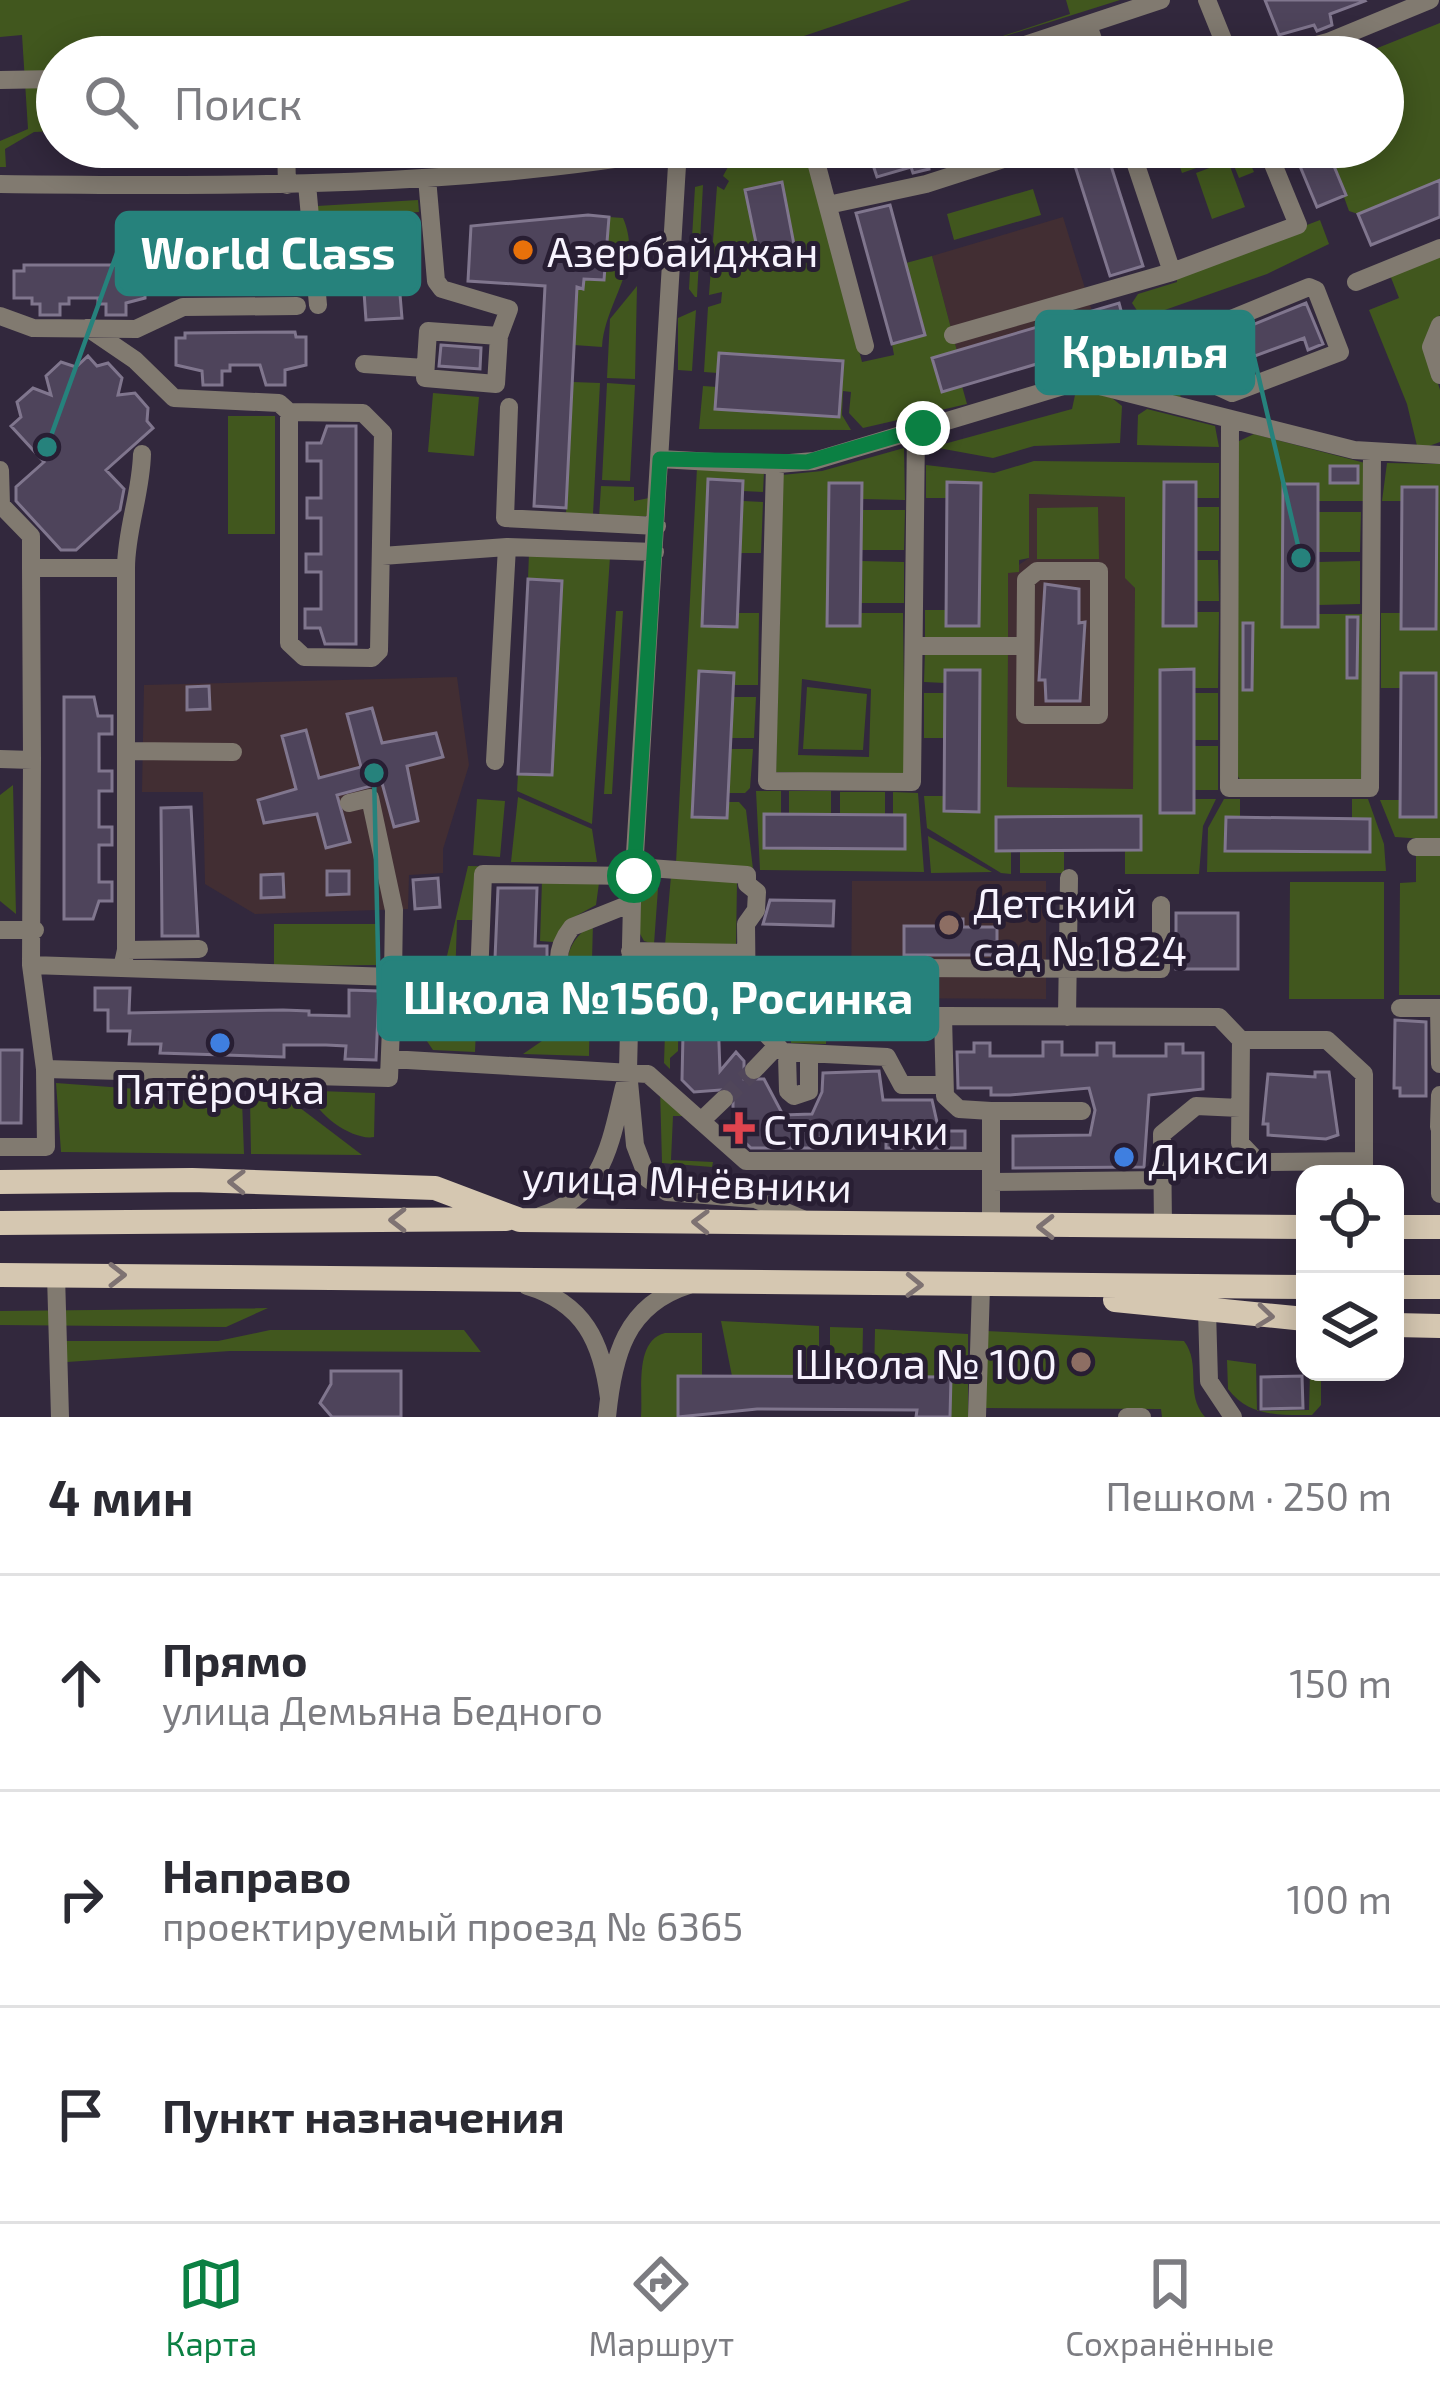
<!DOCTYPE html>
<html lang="ru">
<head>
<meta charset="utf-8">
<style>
	:root { --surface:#fff; --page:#f7f7f7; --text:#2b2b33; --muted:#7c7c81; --line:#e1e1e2; --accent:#0b8043 }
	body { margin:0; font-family:"Exo 2",sans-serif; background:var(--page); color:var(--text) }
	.controls { position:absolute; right:36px; bottom:36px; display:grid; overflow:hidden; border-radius:24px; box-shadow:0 6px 30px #0003 }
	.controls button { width:108px; height:108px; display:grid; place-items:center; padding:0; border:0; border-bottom:3px solid var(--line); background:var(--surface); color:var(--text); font:60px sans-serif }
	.stop { position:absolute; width:36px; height:36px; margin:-27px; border:9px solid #0b8043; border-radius:50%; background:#fff }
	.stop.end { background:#0b8043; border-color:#fff; box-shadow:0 3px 12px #0008 }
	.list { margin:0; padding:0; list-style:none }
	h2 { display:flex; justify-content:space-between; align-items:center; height:156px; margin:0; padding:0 48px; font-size:51px }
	h2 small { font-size:39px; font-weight:400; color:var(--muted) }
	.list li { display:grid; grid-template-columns:78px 1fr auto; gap:36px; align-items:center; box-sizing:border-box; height:216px; padding:0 48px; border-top:3px solid var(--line) }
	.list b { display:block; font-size:45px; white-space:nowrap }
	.list p { margin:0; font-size:39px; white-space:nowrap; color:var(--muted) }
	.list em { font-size:39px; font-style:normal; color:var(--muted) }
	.icon { flex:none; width:66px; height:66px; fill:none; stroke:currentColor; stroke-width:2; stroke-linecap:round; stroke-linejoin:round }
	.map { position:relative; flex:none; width:1440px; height:1417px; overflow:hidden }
	.search { position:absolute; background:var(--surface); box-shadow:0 6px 30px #0003; left:36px; right:36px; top:36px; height:132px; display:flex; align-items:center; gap:30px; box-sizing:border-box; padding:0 42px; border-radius:66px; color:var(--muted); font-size:45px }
	.sheet { height:804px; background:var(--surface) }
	nav { display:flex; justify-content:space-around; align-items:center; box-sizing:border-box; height:168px; border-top:3px solid var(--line); background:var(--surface); font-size:33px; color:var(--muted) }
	nav a { display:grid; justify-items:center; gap:6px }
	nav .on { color:var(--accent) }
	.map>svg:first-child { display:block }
	.education { fill:#422e33 }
	.green { fill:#41571e; fill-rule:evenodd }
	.building { fill:#4e445b; stroke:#80768e; stroke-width:3 }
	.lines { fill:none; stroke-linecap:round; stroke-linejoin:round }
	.minor-tunnel { stroke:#50465a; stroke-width:18; stroke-dasharray:18 9; stroke-linecap:butt }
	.minor { stroke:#817a70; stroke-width:18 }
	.major { stroke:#d5c7b1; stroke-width:24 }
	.oneway { stroke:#7e7272 }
	.route { stroke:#0b8043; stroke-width:15 }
	.food-dot { fill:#e8710a; stroke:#281e33; stroke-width:4.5 }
	.education-dot { fill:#8d6e63; stroke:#281e33; stroke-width:4.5 }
	.shop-dot { fill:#3f7fe0; stroke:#281e33; stroke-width:4.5 }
	.health-dot { fill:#e0444e; stroke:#281e33; stroke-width:4.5 }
	.labels { text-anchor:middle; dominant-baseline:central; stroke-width:10; stroke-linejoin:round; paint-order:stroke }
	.poi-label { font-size:42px; fill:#f7f3fe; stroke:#281e33; text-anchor:start }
	.street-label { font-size:42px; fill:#f7f3fe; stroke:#281e33 }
	.leader { fill:none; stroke:#26827c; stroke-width:4.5 }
	.callout-dot { fill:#26827c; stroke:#281e33; stroke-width:4.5 }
	.callout { fill:#26827c; stroke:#26827c; stroke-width:4.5 }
	.callout-label { font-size:45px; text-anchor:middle; font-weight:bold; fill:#fff }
</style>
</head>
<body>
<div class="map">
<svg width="1440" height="1417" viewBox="0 0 1440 1417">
	<rect width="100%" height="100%" fill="#32283d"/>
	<!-- education -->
	<path class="education" d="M1063 217 1092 311 957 351 932 256Z
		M1028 494 1125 497V577L1135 588 1134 790 1007 787 1008 572 1029 558Z
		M457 677 469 765 443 849V873L409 875 408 909 255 914 205 884 203 792H142L144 685Z
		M852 881H1046V999L851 998Z"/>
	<!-- green -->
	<path class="green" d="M0 0H911L795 39 800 57H57V131L34 132 5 149 6 167H0V141L28 129 22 35 0 37Z
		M1066 0H1120L939 57 1070 14Z
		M1440 23V180L1358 214 1349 211 1326 147H1383V57H1355Z
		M789 147H806L862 362 894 355 892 344 925 335 906 263 932 256 957 351 933 358 962 386 967 404 863 428 849 413 851 392 843 391 842 415 851 430 699 429 703 386 717 387 716 409 838 416 842 361 720 353 718 373 704 372 708 307 721 303 722 292 709 295 717 186 724 190 729 181 723 176 728 167ZM781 182 796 255 761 262 745 190Z
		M1173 147H1243L1254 172 1239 178 1230 156 1182 173Z
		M1228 161 1245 207 1212 219 1196 173Z
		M703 185 697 297H695L689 289 695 187Z
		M1033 189 1041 215 954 240 947 214Z
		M418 200 419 212 318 218 317 206Z
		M609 217 623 218C644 267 605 300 602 347L574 345 577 287 583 288 584 279 604 280Z
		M1320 220 1329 244 1267 274 1142 318 1132 303 1138 294 1177 282 1176 275Z
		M1440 256V315C1413 342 1432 360 1440 390 1440 406 1440 426 1440 442L1418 450 1407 404 1369 310 1399 298 1390 275Z
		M637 286 635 379 607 378 610 319Z
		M696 310 692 371 678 370V318Z
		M1165 355 1182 400 1106 379Z
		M573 382 600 383 593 514 566 513Z
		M607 383 635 385 630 481 602 480Z
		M1085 391 1112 398 1122 406 1120 443 1034 446 993 458 933 447 1072 409 1075 395Z
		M433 393 479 397 474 456 428 452Z
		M1147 409 1215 426 1219 447 1137 445 1138 415Z
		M228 416H275V534H228Z
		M1254 434 1365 463V501H1318L1317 484 1283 485V627H1317L1318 614H1365L1361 780 1241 781 1235 772 1237 442Z
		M904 448 905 500 862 499 861 483H829L827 625 859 626 860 613H903L905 771 900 776 776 772 782 475 822 471ZM802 679 871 689 869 757 798 755Z
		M1034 461 1219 463V498H1196L1195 482H1164L1163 625 1195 626 1196 612H1219L1218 688H1194L1193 669 1160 670V813H1193L1194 799H1216L1203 826 1199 874H1125V851L1141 850 1140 816 997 817 996 851H1011V874L1001 873 927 828 924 796H944V811H979L980 671 946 670 945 683 924 682 925 650H1008L1007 787 1133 789 1135 588 1125 578V497L1029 494V558L1019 560V572L1008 573V642H925V610H946L979 625 981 484 948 483 947 498H926V465L994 473Z
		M1387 463 1440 464V840L1395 837 1380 800H1400L1401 817H1435L1436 673H1401V688H1381V613H1401V629L1436 487H1403L1402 501H1382Z
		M697 468 764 472 763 492 743 491V481L708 480 702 625 737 627 738 613H759L758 685H733L727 802H739L746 810 753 869 676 863Z
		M601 486 634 487V501L649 498 647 516 599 518Z
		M743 501 763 502 761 553H740Z
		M1098 507 1099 559H1037V508Z
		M1196 507H1219V551H1196Z
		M861 510H905L904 550H861Z
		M1318 512H1361L1360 552H1318Z
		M529 553 610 557 592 824 517 791 518 774 552 775 562 581 528 579Z
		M1196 560H1218L1219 601H1196Z
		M861 561 904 562V603H860Z
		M1360 561V604L1318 605V562Z
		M616 611H623L612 794H604Z
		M807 687 867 694 863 750 803 749Z
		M924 693H944V738H924Z
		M1194 693H1218V740H1194Z
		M732 697H756L754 738H731Z
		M1194 746H1218V790H1194Z
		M730 749H753L750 788 745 793H728Z
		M13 785 16 914 0 901V795Z
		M756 791H781V814L904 849 905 816 893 815V792L918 793 924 872 760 870Z
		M789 791H831V815L789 814Z
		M840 792H885V815H840Z
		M518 797 592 829 597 862H511Z
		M477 799 505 801 500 857 473 855Z
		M1224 799H1240V817L1226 818V851L1369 852 1370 819 1352 818V799H1368L1384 844 1386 871 1207 872 1208 828Z
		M928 836 992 872 931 873Z
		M1416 850H1440V995H1399L1400 883 1416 882Z
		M1020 851H1064V873H1020Z
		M468 866 599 868H476L474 920H457L455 983 478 984 475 1052 433 1050 401 1003H436Z
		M659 875 654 944 644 941 639 932 642 884 645 877Z
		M671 876 737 881 736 945H665Z
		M542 881 599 883 596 905 565 922 553 942 540 941Z
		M1290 882H1384V999H1289Z
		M593 923 591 997C559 972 561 946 593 923Z
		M274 924H378V965L274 966Z
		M679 961 678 1051 670 1058V1069L664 1063 667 973Z
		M792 982H827L826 1044 791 1043V1021L768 1020V986H791Z
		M590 1008 589 1056 523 1054Z
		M56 1083 151 1090 160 1100H242L244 1154 61 1152Z
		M660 1088 688 1116H673L671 1160 713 1162 712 1167 662 1163Z
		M319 1091 375 1093 374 1137C354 1141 316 1115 312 1095Z
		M250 1100 291 1101 362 1155 251 1154Z
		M268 1308 226 1327 0 1325V1311Z
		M721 1321 819 1326V1376H732Z
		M830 1327 863 1328 862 1377 830 1376Z
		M875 1329 968 1334V1417H950V1377H874Z
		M270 1330H464L481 1352 230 1351 67 1362 66 1341H218Z
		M986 1331 1184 1341C1202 1365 1184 1393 1205 1417H1162L1161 1409 986 1408Z
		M665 1333H702V1376H678V1417H641C643 1390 634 1341 665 1333Z
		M1227 1360 1256 1364 1257 1411 1309 1410 1310 1372H1321V1405L1312 1415C1279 1415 1249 1417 1228 1389Z"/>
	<!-- building -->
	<path class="building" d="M1265 0H1364L1365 1 1330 14 1332 25 1317 31 1314 25 1279 35Z
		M1194 39 1200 57H1149V55Z
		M867 147H954V150L928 158 929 169 913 173 911 167 877 177Z
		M1069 147H1105L1143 266 1110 276Z
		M1292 147H1326L1346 195 1317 207Z
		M1440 180V217L1371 245 1358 214Z
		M782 182 796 255 760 262 745 190Z
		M890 205 925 335 892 344 856 213Z
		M588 215 609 217 604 280 584 279 583 289 577 287 566 508 534 506 545 286 468 281 471 226Z
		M396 247 402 318 366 320 361 250Z
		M24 265H134V271L145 270V298L126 303V315H106V304H98V298H69V304H60V315H40V304H32V298H14V271H24Z
		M1119 303 1128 337 942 392 932 358Z
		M1306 303 1323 344 1308 350 1304 338 1241 361 1246 373 1227 376 1213 341Z
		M295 332 296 337H306V365L285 370V385H266L260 365H230V371H222V385H203L202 371 176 365V338H185V333Z
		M441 345 481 348 480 369 439 366Z
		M719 353 843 361 839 417 715 409Z
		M88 356 97 366 108 363 122 378 118 395 135 393 148 408 147 421 153 428 106 470 124 489 120 510 76 550H61L16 501V487L44 462 11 426 21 417 17 402 33 388 51 395 46 376 61 362 76 367Z
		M327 426H356V644H325L320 628H305V609H321V572H306V554H321V518H307V498H321V461H307V443H321Z
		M1330 466H1358V483H1330Z
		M708 479 743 481 737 627 702 626Z
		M947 482 981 483 979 626H946Z
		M1164 482H1196V626H1163Z
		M829 483H862L860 626H827Z
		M1283 484H1318V627H1282Z
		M1402 487H1437L1436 629H1401Z
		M528 579 562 581 552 775 518 774Z
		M1045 584 1079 589V623L1085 622 1080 701H1046L1045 680H1039Z
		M1347 617H1358L1357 678H1347Z
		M1243 623H1253L1252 690H1243Z
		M1194 669V813H1160V670Z
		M945 670H980L979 812 944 811Z
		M699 671 734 673 727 818 692 817Z
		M1401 673H1436V817H1400Z
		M209 686 210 709 187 710V687Z
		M64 697H94L98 716H112V734H99V771H112V791H99V827H112V845H99V882H112V901H99L93 919H64Z
		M372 708 382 743 436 733 443 757 407 766 418 821 394 827 382 783 337 795 350 842 326 848 317 814 264 823 258 800 296 789 282 736 306 730 319 778 361 767 347 714Z
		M191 807 198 936H162L161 808Z
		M764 814 905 815V849L764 848Z
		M1141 816V850L996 851V817Z
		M1226 817 1370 819V852L1225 851Z
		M327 871H349V894L327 895Z
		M283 874 284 897 261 898V875Z
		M438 878 440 907 415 909 413 880Z
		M498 888H537L535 946H547V973L534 972 531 1031 492 1029Z
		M770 900 834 901 833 926 763 924Z
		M1176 913H1238V969H1176Z
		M939 919H963V927H997V955H904V926H939Z
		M702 982 720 983 725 989 724 1015 718 1016 720 1071 736 1052 744 1061V1079H764L783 1115 812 1114 822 1092 823 1073 879 1071 883 1100H932L939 1131H965V1148H886V1139L820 1138V1148H751L734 1132 742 1117 733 1109V1089L694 1092 682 1080 684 989Z
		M95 988H130L129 1013 283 1010 309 1011V1015L349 1016V990L379 991 376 1060 345 1059 346 1046 326 1045H284V1057L160 1053 161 1044H129L130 1031H108V1010H95Z
		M1395 1020 1426 1022V1096H1400V1088H1394Z
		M1043 1042H1062V1055H1097V1043H1114V1056H1166V1044H1183V1053H1203V1089L1149 1095 1144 1167 1013 1168V1136L1090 1135 1095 1110 1089 1088 1010 1095H991V1088H958L957 1052H974V1043H990V1056H1043Z
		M0 1050H22L21 1123H0Z
		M1315 1072H1329L1338 1135 1326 1139 1268 1135V1124H1263L1268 1074 1315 1077Z
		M331 1371H401V1417H332L320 1403 331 1384Z
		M678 1376 951 1377 950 1417H916L917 1410 757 1409 678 1417Z
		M1302 1376 1303 1408 1261 1409V1377Z"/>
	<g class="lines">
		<!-- minor-tunnel -->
		<path class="minor-tunnel" d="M724 1099 754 1070"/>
		<!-- minor -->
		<path class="minor" d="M1207 0 1230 57
			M1088 25 1099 57
			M989 57 1161 0
			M1271 57 1328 42 1430 0
			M0 80 57 79
			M286 147 287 185
			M812 147 865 346
			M1130 147 1172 272 1298 225 1266 147
			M678 149 632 903 628 1071 635 1145 648 1179 667 1192 755 1199 805 1220
			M427 178 436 281 442 289 509 309 499 336 496 384 425 378 428 331 499 336
			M0 184C230 186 461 189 689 147
			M307 184 318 305
			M828 205 926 184 1041 147
			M1356 282 1440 248
			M0 316 33 328 136 329 183 307 297 306
			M1440 325 1431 347 1440 375
			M88 328 135 360 174 398 279 403 289 412 363 413 383 433 379 651 372 658 304 657 289 643V412
			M953 335 1172 272
			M364 364 425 368
			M1080 381 1309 287 1316 290 1340 352 1232 393 1219 387 1179 342
			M509 407 505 518 657 526
			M1230 422 1229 788H1370L1372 453
			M660 459 766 465 814 461 1080 381 1354 450 1440 455
			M775 465 767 781 912 782 916 431
			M0 470 1 505 31 536V568
			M507 547 655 552
			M382 556 507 547 495 761
			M126 568C126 530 141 494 142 454
			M1037 571H1099V715H1025L1026 580Z
			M914 646H1024
			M127 751 233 752
			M0 759 32 760 31 965 45 1069 46 1147H0
			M32 760 31 568H126V950L122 968
			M349 803 370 798 394 910 393 977
			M1416 847H1440
			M635 867 747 875V884L757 892 756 910 746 924 747 1013 783 1052 887 1057 902 1085H943
			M0 930H35
			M126 950 199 949
			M630 951 746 953
			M31 965 393 977 389 1078 45 1069
			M901 968 1161 969V905
			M746 969 838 970
			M479 979 483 874 634 876
			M630 1004 579 998C555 978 552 952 572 927L632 903
			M1400 1008H1439L1440 1064
			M891 1016H943
			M1067 1017 1069 878
			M1241 1040H1327L1364 1074V1174
			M787 1055 788 1091 794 1096 809 1091V1056
			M390 1059 648 1074 746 1161H991
			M754 1070 776 1047
			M991 1111H1082
			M701 1121 724 1099
			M1439 1127 1440 1095
			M1440 1127V1194
			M991 1182 1162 1180
			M540 1216C604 1196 610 1144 624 1087
			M991 1227V1111L959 1109 945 1096 943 1016 1219 1017 1241 1040 1240 1143 1258 1162 1364 1161
			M1163 1227 1162 1134 1196 1106 1240 1108
			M56 1275 60 1417
			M527 1286C584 1303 602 1342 609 1398
			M1207 1310 1209 1381 1233 1417
			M607 1417C613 1356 625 1305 689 1285
			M977 1417 981 1287
			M1127 1417H1142"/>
		<!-- major -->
		<path class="major" d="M0 1182 192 1180 435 1188 520 1220 1305 1227
			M0 1223 506 1219
			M1395 1227H1440
			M0 1275 1305 1287
			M1395 1287H1440
			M1115 1300 1305 1319
			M1395 1325 1440 1326"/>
	</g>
	<!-- one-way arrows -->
	<defs><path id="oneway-chevron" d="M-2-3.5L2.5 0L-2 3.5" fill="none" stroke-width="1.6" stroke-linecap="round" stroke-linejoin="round" transform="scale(3)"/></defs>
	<g class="oneway">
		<use href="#oneway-chevron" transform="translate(237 1182) rotate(-179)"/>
		<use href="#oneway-chevron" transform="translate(398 1220) rotate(180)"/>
		<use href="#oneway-chevron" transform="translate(701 1222) rotate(-179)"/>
		<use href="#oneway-chevron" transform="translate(1046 1227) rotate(180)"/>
		<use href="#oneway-chevron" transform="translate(117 1275)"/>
		<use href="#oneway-chevron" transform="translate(914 1285) rotate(1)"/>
		<use href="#oneway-chevron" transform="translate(1265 1316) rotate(6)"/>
	</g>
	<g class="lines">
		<!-- route -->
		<path class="route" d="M634 876 660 459 807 462 923 428"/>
	</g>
	<!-- markers -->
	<circle class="food-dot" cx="523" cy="250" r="12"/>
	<g class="education-dot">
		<circle cx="949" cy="925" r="12"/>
		<circle cx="1081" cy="1362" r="12"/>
	</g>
	<g class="shop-dot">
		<circle cx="220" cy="1043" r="12"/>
		<circle cx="1124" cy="1157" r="12"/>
	</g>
	<path class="health-dot" d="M733 1110h12v12h12v12h-12v12h-12v-12h-12v-12h12z"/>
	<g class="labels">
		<!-- poi labels -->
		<g class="poi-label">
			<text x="547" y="250">Азербайджан</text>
			<text x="973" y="901">Детский<tspan x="973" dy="48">сад №1824</tspan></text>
			<text x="220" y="1087" text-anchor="middle">Пятёрочка</text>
			<text x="763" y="1128">Столички</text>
			<text x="1148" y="1157">Дикси</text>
			<text x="1057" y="1362" text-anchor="end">Школа № 100</text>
		</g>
		<!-- street labels -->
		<g class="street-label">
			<text transform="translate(687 1180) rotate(2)">улица Мнёвники</text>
		</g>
	</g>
	<!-- callouts -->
	<path class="leader" d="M47 447L117 253M1301 558L1253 353M374 773L379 999"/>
	<g class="callout-dot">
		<circle cx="47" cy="447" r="12"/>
		<circle cx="1301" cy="558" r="12"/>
		<circle cx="374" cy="773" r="12"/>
	</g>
	<g class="callout">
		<rect x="117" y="213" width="302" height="81" rx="12"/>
		<rect x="1037" y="312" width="216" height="81" rx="12"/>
		<rect x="379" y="958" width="558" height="81" rx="12"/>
	</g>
	<g class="callout-label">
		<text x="268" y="269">World Class</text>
		<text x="1145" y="368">Крылья</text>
		<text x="658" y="1014">Школа №1560, Росинка</text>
	</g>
</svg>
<div class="controls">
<button><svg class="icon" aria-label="locate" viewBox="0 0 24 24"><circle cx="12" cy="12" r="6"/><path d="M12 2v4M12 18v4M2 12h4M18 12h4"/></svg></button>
<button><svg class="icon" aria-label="layers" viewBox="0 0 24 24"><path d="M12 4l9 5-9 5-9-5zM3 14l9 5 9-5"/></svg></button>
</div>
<div class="stop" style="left:634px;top:876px"></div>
<div class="stop end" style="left:923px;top:428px"></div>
<div class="search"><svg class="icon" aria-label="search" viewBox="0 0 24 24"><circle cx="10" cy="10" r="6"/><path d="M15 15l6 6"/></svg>Поиск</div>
</div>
<section class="sheet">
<h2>4 мин<small>Пешком · 250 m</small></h2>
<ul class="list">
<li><svg class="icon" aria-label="ahead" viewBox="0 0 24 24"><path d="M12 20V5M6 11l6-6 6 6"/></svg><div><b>Прямо</b><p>улица Демьяна Бедного</p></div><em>150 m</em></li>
<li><svg class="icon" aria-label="right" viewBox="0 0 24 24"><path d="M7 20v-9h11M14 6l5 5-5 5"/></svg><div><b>Направо</b><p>проектируемый проезд № 6365</p></div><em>100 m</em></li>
<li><svg class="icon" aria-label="arrive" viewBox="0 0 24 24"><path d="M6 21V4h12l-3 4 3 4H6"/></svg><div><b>Пункт назначения</b></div></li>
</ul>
</section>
<nav>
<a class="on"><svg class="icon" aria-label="map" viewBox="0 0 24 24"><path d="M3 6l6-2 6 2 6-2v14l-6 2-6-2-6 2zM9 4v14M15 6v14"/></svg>Карта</a>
<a><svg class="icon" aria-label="directions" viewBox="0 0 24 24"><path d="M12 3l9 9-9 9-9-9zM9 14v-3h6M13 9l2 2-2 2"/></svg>Маршрут</a>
<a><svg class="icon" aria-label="saved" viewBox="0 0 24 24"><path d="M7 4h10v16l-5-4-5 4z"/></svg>Сохранённые</a>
</nav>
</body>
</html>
